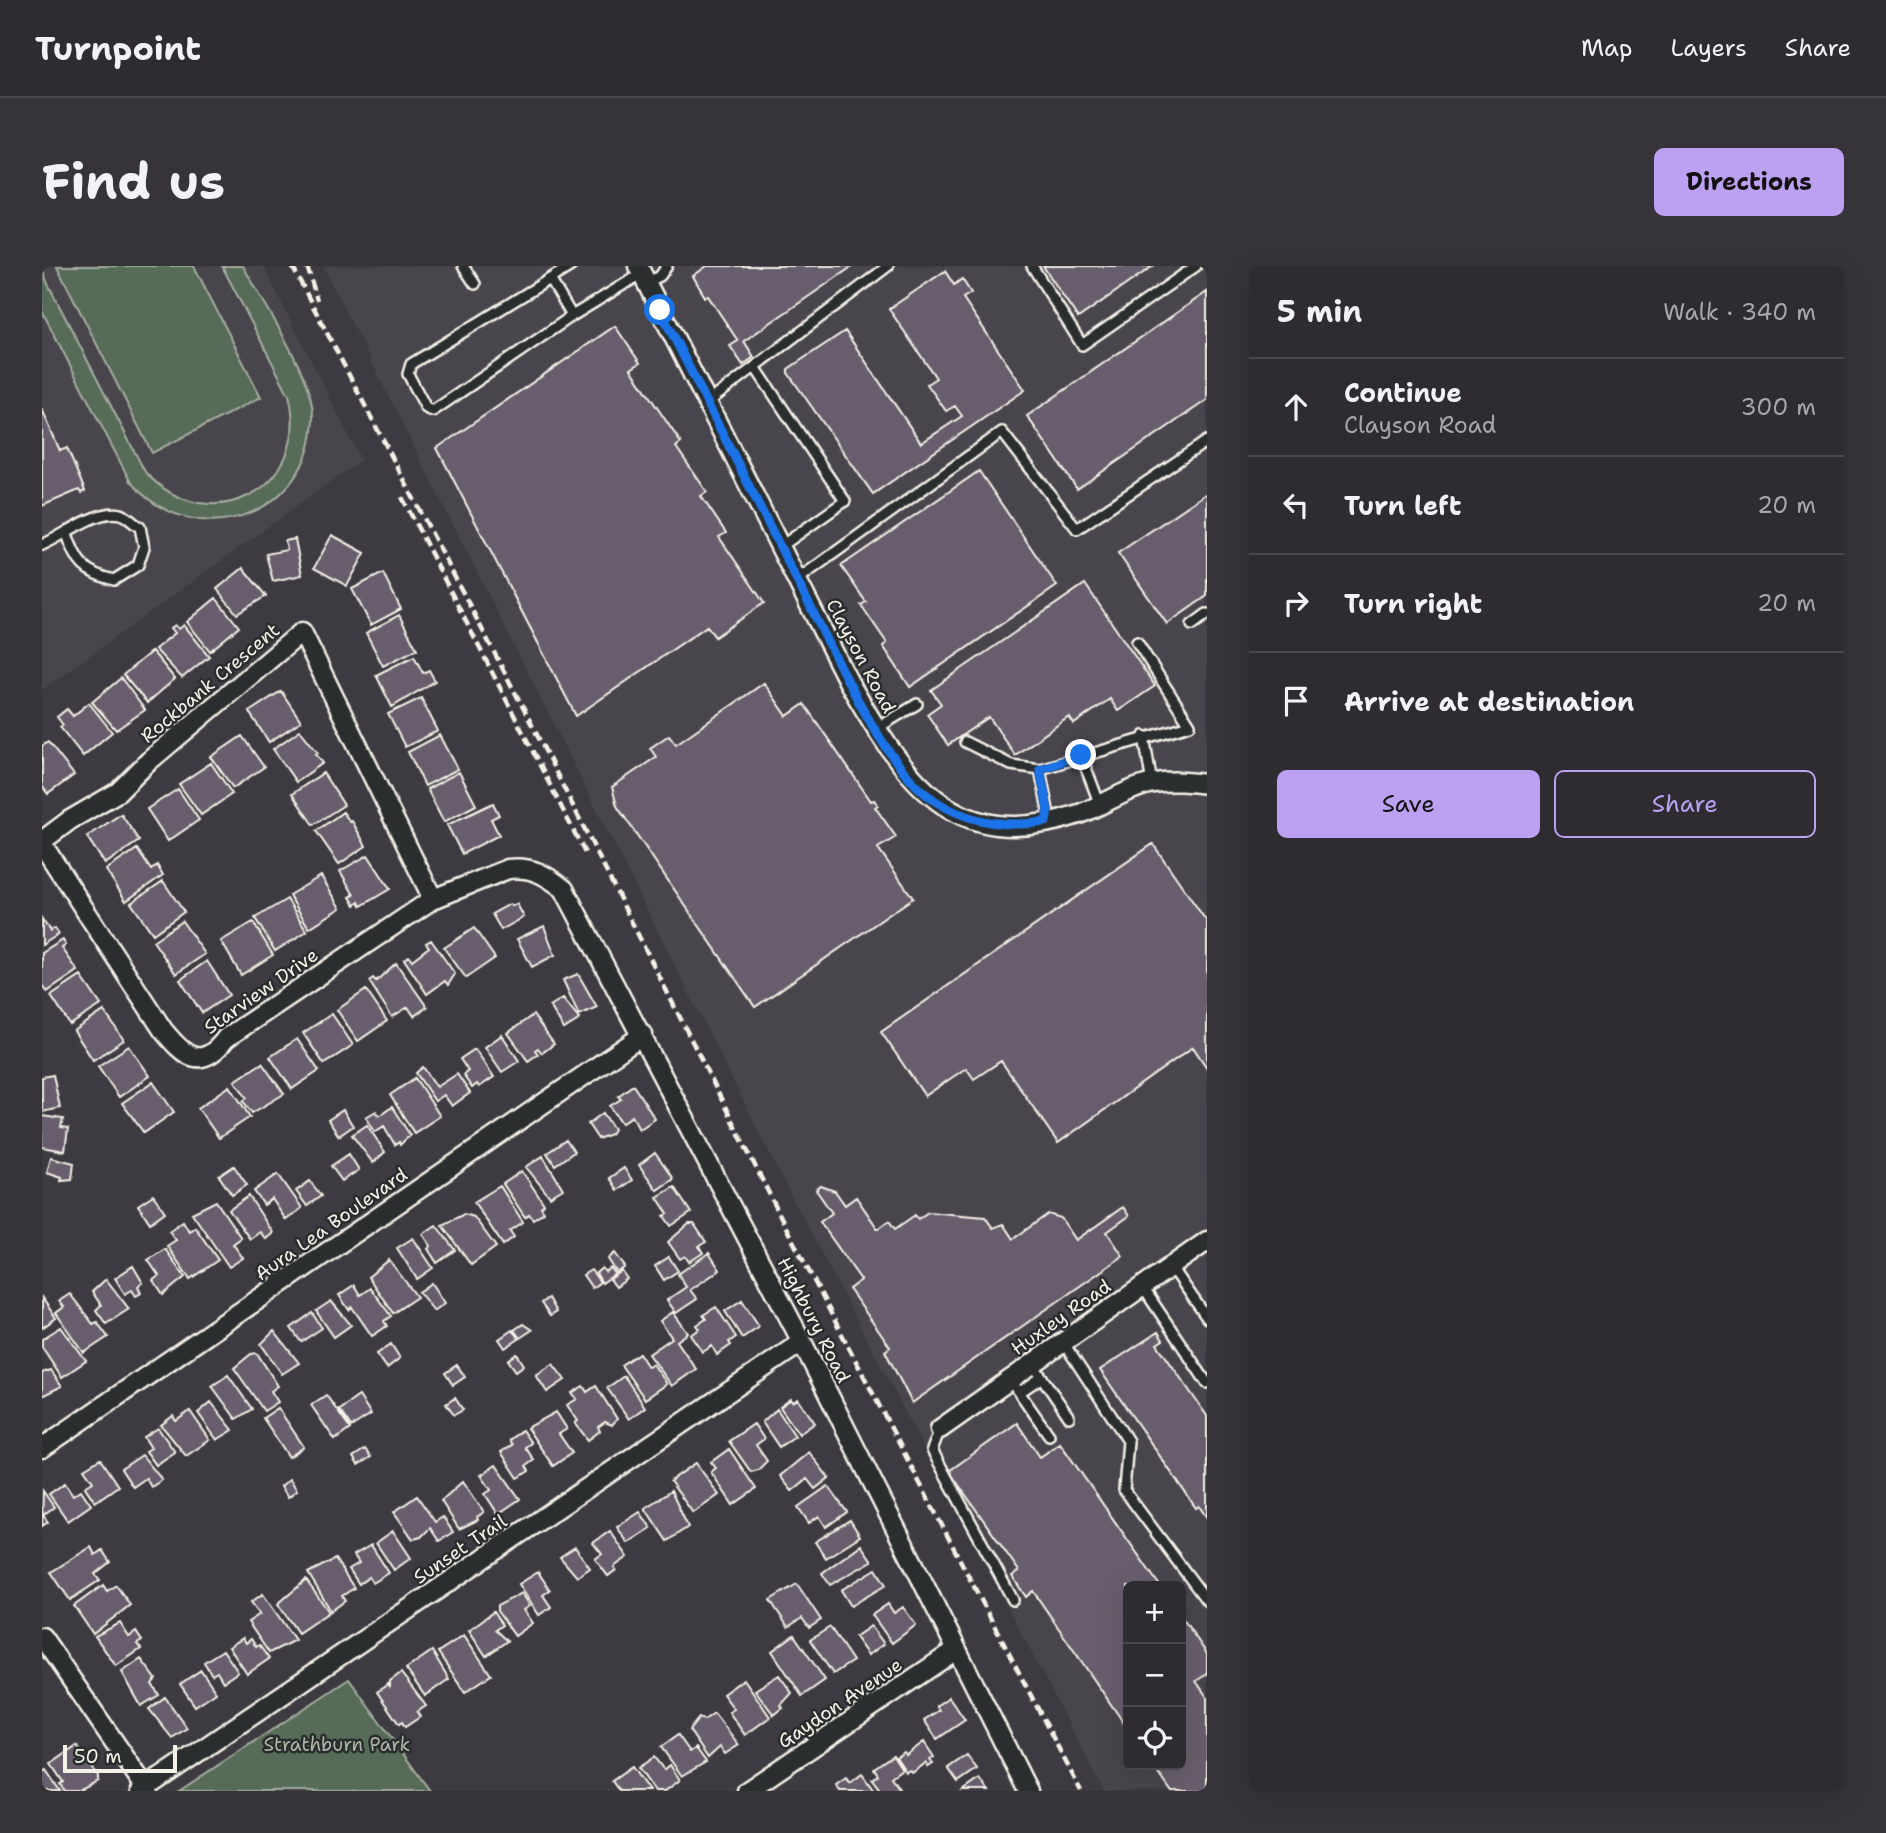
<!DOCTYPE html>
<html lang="en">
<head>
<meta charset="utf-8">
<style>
	:root { --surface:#2e2c31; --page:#363439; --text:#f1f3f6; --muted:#a7a7ab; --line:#49484d; --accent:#bca0f2 }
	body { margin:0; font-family:"Shantell Sans",sans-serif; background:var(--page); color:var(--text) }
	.controls { position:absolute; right:21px; bottom:21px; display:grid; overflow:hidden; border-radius:10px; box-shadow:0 7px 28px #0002 }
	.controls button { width:63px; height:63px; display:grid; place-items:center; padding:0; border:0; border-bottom:2px solid var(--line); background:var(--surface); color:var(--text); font:35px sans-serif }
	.scale { position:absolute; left:21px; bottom:18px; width:114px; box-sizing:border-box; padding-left:7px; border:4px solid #f4f1e8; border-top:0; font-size:19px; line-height:24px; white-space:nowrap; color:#f4f1e8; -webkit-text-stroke:5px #2a2d2e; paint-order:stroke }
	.stop { position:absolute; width:21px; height:21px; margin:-16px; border:5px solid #1a73e8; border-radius:50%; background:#fff }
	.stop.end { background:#1a73e8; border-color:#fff; box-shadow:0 2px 7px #0008 }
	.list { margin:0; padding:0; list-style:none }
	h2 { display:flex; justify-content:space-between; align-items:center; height:91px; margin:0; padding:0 28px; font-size:30px }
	h2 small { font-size:23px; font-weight:400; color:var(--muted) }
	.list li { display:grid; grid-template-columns:46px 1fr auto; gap:21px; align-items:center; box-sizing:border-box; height:98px; padding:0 28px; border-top:2px solid var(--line) }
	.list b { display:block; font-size:26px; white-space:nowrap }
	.list p { margin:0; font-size:23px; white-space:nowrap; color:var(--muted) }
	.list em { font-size:23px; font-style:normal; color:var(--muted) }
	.actions { display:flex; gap:14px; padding:21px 28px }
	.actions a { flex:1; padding:16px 0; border:2px solid var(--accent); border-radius:10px; text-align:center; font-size:24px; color:var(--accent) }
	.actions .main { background:var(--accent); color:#111 }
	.icon { flex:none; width:38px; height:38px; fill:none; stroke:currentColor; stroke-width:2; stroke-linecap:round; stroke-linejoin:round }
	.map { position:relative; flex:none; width:1165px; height:1525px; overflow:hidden; border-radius:10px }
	header { display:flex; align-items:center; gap:42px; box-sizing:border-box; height:98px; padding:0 35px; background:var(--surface); border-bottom:2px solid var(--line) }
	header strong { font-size:33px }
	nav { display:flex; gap:38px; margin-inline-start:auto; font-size:24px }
	.intro { display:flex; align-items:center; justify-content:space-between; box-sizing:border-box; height:168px; padding:0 42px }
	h1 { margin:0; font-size:49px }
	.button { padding:18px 32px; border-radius:10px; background:var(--accent); color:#111; font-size:24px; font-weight:700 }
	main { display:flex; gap:42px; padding:0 42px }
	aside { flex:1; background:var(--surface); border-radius:10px; box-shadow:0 7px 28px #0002 }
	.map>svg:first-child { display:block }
	.built { fill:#4a454e; fill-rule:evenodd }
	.green { fill:#576c58; stroke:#a6aea0; stroke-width:2 }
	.building { fill:#685d6c; stroke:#f4f1e8; stroke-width:2 }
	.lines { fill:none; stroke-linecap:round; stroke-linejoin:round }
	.service-casing { stroke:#f4f1e8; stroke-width:14 }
	.minor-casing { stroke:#f4f1e8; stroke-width:23 }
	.service { stroke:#2a2d2e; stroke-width:9 }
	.minor { stroke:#2a2d2e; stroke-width:18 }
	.rail { stroke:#f4f1e8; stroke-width:4.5; stroke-dasharray:10 5; stroke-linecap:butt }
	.route { stroke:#1a73e8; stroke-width:9 }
	.labels { text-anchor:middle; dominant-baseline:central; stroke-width:5; stroke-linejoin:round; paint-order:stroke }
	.street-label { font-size:19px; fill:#f4f1e8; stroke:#2a2d2e }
	.park-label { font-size:19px; fill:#adb5a7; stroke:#2a2d2e }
</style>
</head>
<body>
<header>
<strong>Turnpoint</strong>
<nav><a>Map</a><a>Layers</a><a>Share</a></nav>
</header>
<div class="intro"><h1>Find us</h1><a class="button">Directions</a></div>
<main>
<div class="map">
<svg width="1165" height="1525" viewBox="0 0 1165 1525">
	<rect width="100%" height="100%" fill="#3d3b41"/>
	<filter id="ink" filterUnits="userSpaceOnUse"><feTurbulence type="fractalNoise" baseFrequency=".0143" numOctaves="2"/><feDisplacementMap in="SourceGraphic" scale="14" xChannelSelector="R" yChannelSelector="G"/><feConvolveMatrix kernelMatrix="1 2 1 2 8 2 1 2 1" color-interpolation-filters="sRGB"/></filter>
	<g filter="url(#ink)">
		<!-- built -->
		<path class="built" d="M0 0H221L319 194 0 424Z
			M281 0H1165V1525H1062L744 920ZM1086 1320H1139V1499H1086Z"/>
		<!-- green -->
		<path class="green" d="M0 0 5 16 103 206C167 276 271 223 247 129L180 0H201C221 36 271 111 271 150 271 251 151 291 88 215L0 45Z
			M15 0H152L219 131 110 187Z
			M307 1413 388 1525H137Z"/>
		<!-- building -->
		<path class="building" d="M665 0H811L702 75 712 91 701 99 688 80 696 75 666 30 663 31 651 10Z
			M1001 0H1111L1036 52Z
			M903 5 912 19 920 13 929 27 921 32 983 124 831 228 746 107V103L803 65 879 177 920 150 913 140 904 145 885 118 894 112 847 43Z
			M1165 26V134L1035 223 985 150Z
			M573 60 598 97 589 103 639 177 634 181 665 226 659 230 684 267 677 271 722 337 673 371 665 360 534 450 395 182Z
			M0 143 18 185 25 182 43 225 39 227 37 224 0 240Z
			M937 205 1015 320 868 421 841 380 845 377 819 339 824 336 799 300Z
			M1165 227V330L1125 358 1076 287Z
			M290 269 323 287 305 320 272 302Z
			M253 273 260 309 231 315 224 288 245 284 243 275Z
			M201 302 224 330 195 348 175 323Z
			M341 307 359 343 329 359 310 323Z
			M1043 318 1113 420 1076 445 1068 433 1032 458 1027 451 973 489 947 451 906 479 885 448 899 438 889 424Z
			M174 332 197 361 168 385 145 356Z
			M357 349 375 383 341 400 324 367Z
			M133 359 137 363 142 359 167 390 140 412 113 383 133 367 129 362Z
			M110 385 133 413 105 437 81 409Z
			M372 390 381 407 387 404 393 415 350 441 334 409Z
			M79 412 103 444 74 464 50 436Z
			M722 417 745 450 762 438 829 535 832 534 836 539 833 541 854 571 836 582 871 632 713 741 575 540 570 521 614 491 608 482 627 469 634 478Z
			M239 425 259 455 227 476 207 446Z
			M379 432 396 465 363 481 346 448Z
			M47 437 70 466 41 490 18 461 21 459 15 451 25 443 31 450Z
			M258 464 276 487 274 488 281 497 254 516 231 483Z
			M398 469 416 503 383 520 366 486Z
			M200 470 222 501 191 522 169 491Z
			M6 476 32 509 6 528 0 520V480Z
			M169 497 190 528 159 549 137 518Z
			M417 506 434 539 402 556 385 523Z
			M281 507 302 539 271 559 250 528Z
			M136 523 157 554 126 575 105 543Z
			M451 537 457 549 449 553 457 569 420 588 405 559Z
			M301 546 308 556 310 555 324 580 297 598 274 565Z
			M79 548 97 575 63 598 45 571Z
			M1111 578 1165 656V802L1151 781 1016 877 959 795 932 813 924 802 883 830 839 766Z
			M95 583 109 604 115 599 121 609 84 635 64 604Z
			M326 589 348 623 319 640 317 636 313 639 308 631 312 629 298 605Z
			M279 610 299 642 267 662 247 629Z
			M121 615 142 646 111 668 89 637Z
			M245 633 265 665 233 685 213 652Z
			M468 638 470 640 475 638 482 651 459 664 450 648Z
			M0 653 8 665 13 662 17 668 0 679Z
			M140 655 163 688 134 708 111 675Z
			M211 656 231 689 199 709 179 675Z
			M502 660 513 689 490 701 475 673Z
			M432 662 453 692 424 712 402 682Z
			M21 674 24 679 20 682 36 705 5 726 0 719V687Z
			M389 674 413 708 406 719 403 715 385 728 362 693 367 690 370 694 387 681 384 677Z
			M165 695 187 729 160 747 138 714Z
			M354 697 385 741 372 750 366 741 350 751 327 715 331 712 334 715Z
			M536 708 555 741 537 749 521 714Z
			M39 710 59 739 28 759 9 730Z
			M324 724 345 755 316 775 295 744Z
			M521 732 538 753 522 763 508 740Z
			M62 745 82 774 51 794 32 765Z
			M290 748 311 779 282 798 261 767Z
			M491 749 512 778 500 787 496 782 493 784 496 788 486 795 466 767Z
			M460 769 477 795 460 806 443 781Z
			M255 773 277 805 250 823 228 791Z
			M87 780 108 810 77 831 56 800Z
			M433 783 452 811 437 821 435 818 430 822 421 809 426 805 418 793Z
			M220 797 242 828 210 847 201 835 205 832 193 815Z
			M381 801 395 821 415 808 428 827 410 840 402 829 393 835 374 807Z
			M11 809 18 842 0 846V811Z
			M373 812 398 850 372 867 348 829Z
			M111 816 132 846 102 867 80 837Z
			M591 819 613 853 598 863 590 850 580 857 568 840 579 833 576 830Z
			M188 820 208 851 177 872 156 842Z
			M350 841 368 869 358 879 357 876 353 879 342 860 333 866 324 851 334 845 337 850Z
			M301 844 311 860 297 870 286 854Z
			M561 847 572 863 569 868 556 873 546 858Z
			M0 850 21 853 19 862 26 863 23 885 0 881Z
			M325 859 343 886 331 897 310 869Z
			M524 874 532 886 513 899 505 887Z
			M613 887 631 913 615 924 597 899Z
			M307 888 317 904 300 915 289 900Z
			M501 890 521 923 508 931 484 901Z
			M9 891 32 897 30 913 19 914 20 911 5 906Z
			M192 900 205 919 190 929 177 910Z
			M582 902 590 914 575 924 567 912Z
			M480 905 502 938 499 941 502 946 491 953 487 948 483 951 461 918Z
			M236 908 260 942 244 954 230 933 222 939 212 925Z
			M268 915 279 930 265 940 254 925Z
			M458 920 481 956 468 965 472 971 461 979 432 936Z
			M779 920 793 925 803 939 814 931 836 963 847 955 853 963 873 949 876 953 886 946 943 951 951 962 961 958 971 973 1006 948 1019 952 1034 974 1081 941 1087 950 1065 966 1081 990 870 1137 843 1085 848 1081 807 1023 819 1014 778 956 790 947 774 924Z
			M632 921 649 947 629 960 622 950 626 948 615 931Z
			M111 929 123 946 108 957 96 939Z
			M207 930 231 967 224 973 218 966 208 973 187 944Z
			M174 935 199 972 191 978 201 992 187 1001 150 947Z
			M422 948 432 951 454 981 429 999 400 959Z
			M141 955 147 965 153 961 176 994 148 1013 125 980 134 974 127 965Z
			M647 958H652L664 976 657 980 661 987 647 996 643 990 638 993 626 976Z
			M394 959 413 984 395 997 386 983 389 980 381 968Z
			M371 972 391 1002 375 1013 355 982Z
			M123 983 143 1011 121 1029 111 1014 117 1010 106 994Z
			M573 987 583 1001 575 1007 566 993Z
			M667 987 678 1004 648 1024 655 1033 634 1047 625 1034 644 1021 636 1008Z
			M627 991 636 1005 622 1014 613 1000Z
			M347 994 375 1031 351 1047 326 1011Z
			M91 1000 101 1017 96 1020 99 1027 94 1030 90 1024 83 1028 73 1012Z
			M560 1002 563 1006 569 1002 573 1008 560 1017 554 1007Z
			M549 1004 558 1016 550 1022 541 1009Z
			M580 1005 585 1013 574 1021 568 1013Z
			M64 1013 87 1043 64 1058 54 1044 59 1039 50 1026Z
			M390 1017 403 1037 392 1045 377 1026Z
			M312 1019 318 1029 328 1022 349 1050 342 1055 345 1060 330 1070 310 1041 307 1044 297 1029Z
			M28 1028 51 1058 55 1056 66 1071 42 1087 14 1047 22 1041 17 1035Z
			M0 1032 14 1052 0 1062Z
			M506 1032 514 1046 508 1050 499 1037Z
			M700 1034 717 1060 700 1072 683 1045Z
			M289 1035 309 1059 292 1071 274 1045Z
			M674 1041 694 1071 687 1076 689 1079 675 1089 670 1080 661 1086 649 1069 658 1063 655 1059 664 1053 661 1049Z
			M631 1046 646 1067 635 1075 654 1103 630 1120 607 1088 630 1072 618 1055Z
			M270 1047 280 1062 259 1076 249 1062Z
			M481 1058 490 1064 478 1072 472 1064Z
			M19 1061 44 1095 20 1111 0 1081V1073Z
			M470 1064 477 1073 463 1082 457 1073Z
			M232 1065 257 1097 240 1108 219 1078Z
			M1116 1066 1121 1074 1115 1078 1165 1150V1252L1157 1240 1154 1242 1058 1104Z
			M349 1078 358 1092 345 1102 335 1088Z
			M215 1087 236 1120 229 1125 236 1136 222 1145 192 1102 209 1088Z
			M597 1087 606 1101 611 1098 625 1118 603 1133 579 1099Z
			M475 1088 482 1099 474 1105 466 1094Z
			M511 1098 523 1114 505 1126 494 1109Z
			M415 1099 423 1111 411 1119 403 1107Z
			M9 1104 20 1120 0 1130V1107Z
			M186 1109 210 1143 194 1153 170 1120Z
			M582 1110 603 1141 587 1153 565 1122Z
			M541 1120 545 1126 554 1120 575 1153 570 1159 563 1156 556 1161 558 1165 546 1174 533 1157 536 1155 525 1139 535 1133 530 1127Z
			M284 1129 308 1163 293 1174 269 1139Z
			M317 1130 329 1148 309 1161 297 1144Z
			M413 1132 421 1144 412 1149 404 1138Z
			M749 1133 751 1136 756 1133 773 1157 757 1168 738 1141Z
			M169 1136 191 1164 175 1174 156 1147Z
			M236 1142 262 1181 247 1191 221 1152Z
			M735 1143 753 1170 737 1181 720 1156Z
			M148 1145 168 1174 144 1190 119 1159 131 1150 134 1155Z
			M514 1146 525 1163 517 1168 530 1187 511 1200 485 1162Z
			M975 1157 998 1191 1018 1177 1118 1320H1086V1463L991 1325 984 1331 970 1310 977 1305 907 1205Z
			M712 1158 722 1173 714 1179 725 1195 716 1204 709 1206 687 1175Z
			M116 1162 133 1186 114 1199 104 1185 109 1182 102 1171Z
			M480 1164 489 1177 483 1181 492 1194 484 1200 487 1205 476 1212 459 1186 470 1179 467 1174Z
			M323 1183 329 1191 316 1199 311 1191Z
			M687 1183 714 1223 691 1239 669 1206 674 1202 669 1196Z
			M767 1186 787 1212 773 1223 765 1213 750 1225 738 1210Z
			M100 1189 120 1214 109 1221 104 1212 91 1221 79 1203Z
			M58 1193 76 1220 53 1236 43 1221 51 1216 42 1203Z
			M654 1197 677 1229 651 1247 628 1215Z
			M454 1199 478 1233 456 1248 443 1228 449 1224 439 1209Z
			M248 1213 255 1224 246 1231 239 1220Z
			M421 1215 442 1246 435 1251 436 1254 417 1263 399 1235Z
			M23 1217 31 1229 39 1224 49 1239 26 1255 7 1228Z
			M786 1220 805 1246 784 1261 777 1250 767 1257 756 1241Z
			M1 1225 12 1241 1 1249 6 1256 0 1260Z
			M629 1225 646 1261 625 1275 603 1242Z
			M375 1230 393 1256 401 1251 411 1266 397 1275 388 1262 379 1271 371 1273 352 1246Z
			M598 1246 609 1262 586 1277 575 1261Z
			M808 1254 818 1270 784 1292 773 1276Z
			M351 1265 369 1292 352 1304 334 1277Z
			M568 1265 586 1291 572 1301 574 1304 566 1310 553 1293 560 1288 551 1277Z
			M329 1279 347 1307 331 1317 327 1311 317 1318 307 1303 317 1297 312 1289Z
			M819 1279 830 1295 788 1319 780 1307Z
			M49 1281 53 1289 60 1284 68 1296 53 1308 58 1314 28 1334 9 1306Z
			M533 1281 548 1302 535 1311 518 1291Z
			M293 1293 312 1322 300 1330 303 1335 289 1345 266 1307Z
			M834 1303 844 1319 809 1340 799 1324Z
			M496 1306 508 1324 501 1329 509 1341 497 1349 477 1318Z
			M264 1314 287 1346 256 1367 236 1338Z
			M755 1318 779 1354 767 1362 760 1352 746 1361 728 1334Z
			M61 1319 65 1325 74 1319 88 1339 51 1368 32 1340Z
			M480 1327 488 1340 482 1344 491 1357 473 1370 455 1345V1340Z
			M221 1328 253 1374 227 1387 206 1356 218 1348 209 1336Z
			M846 1338 852 1347 861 1341 874 1359 850 1377 830 1349Z
			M451 1346 460 1359 453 1364 465 1375 444 1390 427 1364Z
			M1139 1350 1165 1388V1408L1154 1415 1165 1431V1525H1129L1111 1499H1139Z
			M78 1357 87 1371 94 1366 100 1375 95 1378 99 1383 74 1400 53 1370Z
			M829 1360 842 1378 826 1389 813 1371Z
			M788 1361 811 1395 791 1408 768 1374Z
			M422 1369 449 1409 423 1426 396 1386Z
			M752 1369 783 1414 760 1430 730 1385Z
			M201 1372 204 1377 209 1373 214 1381 217 1379 227 1393 205 1408 187 1381Z
			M181 1384 196 1406 181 1416 175 1406 170 1409 162 1396Z
			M390 1385 407 1413 383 1430 364 1403Z
			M99 1393 114 1413 110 1418 117 1429 99 1440 80 1406Z
			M159 1404 174 1426 153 1440 138 1418Z
			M359 1407 384 1440 375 1446 378 1451 363 1461 360 1456 357 1458 335 1426 346 1418 348 1422V1415Z
			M737 1409 750 1427 739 1439 741 1442 732 1449 713 1424Z
			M702 1413 728 1451 703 1469 687 1446 692 1443 681 1428Z
			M123 1431 145 1462 130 1472 107 1443Z
			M907 1431 923 1454 895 1473 882 1454 897 1444 894 1440Z
			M672 1447 697 1479 683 1488 678 1481 666 1492 647 1464 657 1452 662 1454Z
			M636 1469 648 1486 654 1482 664 1496 640 1510 619 1481Z
			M882 1476 892 1491 888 1494 891 1498 886 1501 884 1497 870 1507 868 1504 864 1506 854 1491 862 1486 864 1489Z
			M35 1480 56 1510V1515L37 1525H22L18 1518 21 1516 9 1498Z
			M851 1489 860 1503 849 1511 857 1522 852 1525H839L830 1513 836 1509 832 1502Z
			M925 1489 935 1503 916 1516 906 1502Z
			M612 1491 622 1504 628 1499 638 1514 623 1525H613L596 1502Z
			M590 1501 607 1525H577L570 1515Z
			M4 1504 18 1525H0V1506Z
			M820 1508 832 1525H798L794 1519 804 1512 808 1517Z
			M938 1513 947 1525H921Z"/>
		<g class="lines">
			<!-- service casing -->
			<g class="service-casing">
				<path id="service" d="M421 0 433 18
					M529 0 369 98 366 108 384 142 391 145 530 50 599 8
					M990 0 1040 79 1154 0
					M508 13 530 50
					M603 17 618 10 625 0
					M713 101 803 235 738 281
					M665 137 846 0
					M0 279C22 270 55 242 79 248 85 250 92 258 98 261L102 281 96 299 72 314C42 307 35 297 25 268
					M755 314 960 166 1035 263 1165 175
					M1150 359 1165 348
					M834 463 875 438
					M1102 470 1110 518
					M923 476 969 499 998 503 1148 459 1095 376
					M1039 489 1058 539
					M998 503 1006 544 1005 556
					M1129 1000 1165 1052
					M1100 1020 1165 1117
					M1021 1076 1086 1175 1082 1224 1165 1335
					M990 1097 1027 1151
					M968 1113 1007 1169
					M978 1126 1000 1111
					M898 1163 890 1184 971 1334"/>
			</g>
			<!-- minor casing -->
			<g class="minor-casing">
				<path id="minor" d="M596 0 806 415C862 512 910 591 1037 548 1062 539 1085 522 1112 517 1129 514 1147 516 1165 518
					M0 575 28 554 76 526 107 495 260 366 391 633
					M0 578 121 764C142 790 159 806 184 772L391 633 466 603C490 600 504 609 522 623L760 1076 986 1525
					M898 1163 1165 975
					M0 1182 601 769
					M0 1371 106 1525
					M99 1525 760 1076
					M705 1525 914 1384"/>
			</g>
			<!-- service -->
			<use href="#service" class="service"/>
			<!-- minor -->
			<use href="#minor" class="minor"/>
			<!-- rail -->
			<path class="rail" d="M250 0 487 453 748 969 1039 1525
				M265 0 275 34
				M360 231 544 589"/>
		</g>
	</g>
	<g class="lines" filter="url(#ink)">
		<!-- route -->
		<path class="route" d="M618 44C667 142 717 240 767 338 794 391 839 492 884 528 919 556 961 562 1004 556L1006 544 998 503 1039 489"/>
	</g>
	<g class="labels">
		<!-- street labels -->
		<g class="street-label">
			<text transform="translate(819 390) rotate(62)">Clayson Road</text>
			<text transform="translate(168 417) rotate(-40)">Rockbank Crescent</text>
			<text transform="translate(219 725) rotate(-35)">Starview Drive</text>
			<text transform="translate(289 958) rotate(-35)">Aura Lea Boulevard</text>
			<text transform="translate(1019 1051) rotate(-35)">Huxley Road</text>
			<text transform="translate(772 1054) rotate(63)">Highbury Road</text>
			<text transform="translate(418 1283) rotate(-34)">Sunset Trail</text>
			<text transform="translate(798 1437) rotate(-34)">Gaydon Avenue</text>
		</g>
		<!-- park labels -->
		<g class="park-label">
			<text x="295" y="1478">Strathburn Park</text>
		</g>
	</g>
</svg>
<div class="controls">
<button>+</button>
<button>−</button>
<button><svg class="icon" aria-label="locate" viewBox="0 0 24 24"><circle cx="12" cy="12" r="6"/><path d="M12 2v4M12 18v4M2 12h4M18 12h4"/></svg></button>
</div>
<div class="scale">50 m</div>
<div class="stop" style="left:618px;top:44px"></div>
<div class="stop end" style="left:1039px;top:489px"></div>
</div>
<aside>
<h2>5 min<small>Walk · 340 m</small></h2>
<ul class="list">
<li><svg class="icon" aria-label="ahead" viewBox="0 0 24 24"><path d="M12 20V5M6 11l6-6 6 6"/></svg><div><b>Continue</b><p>Clayson Road</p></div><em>300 m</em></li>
<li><svg class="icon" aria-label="left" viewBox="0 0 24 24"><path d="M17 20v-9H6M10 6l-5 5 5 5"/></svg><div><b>Turn left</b></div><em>20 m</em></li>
<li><svg class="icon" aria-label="right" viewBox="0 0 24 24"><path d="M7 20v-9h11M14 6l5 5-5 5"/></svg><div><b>Turn right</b></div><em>20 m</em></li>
<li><svg class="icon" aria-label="arrive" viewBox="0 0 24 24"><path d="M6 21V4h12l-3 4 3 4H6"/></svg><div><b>Arrive at destination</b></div></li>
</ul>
<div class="actions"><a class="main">Save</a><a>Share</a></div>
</aside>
</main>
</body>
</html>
